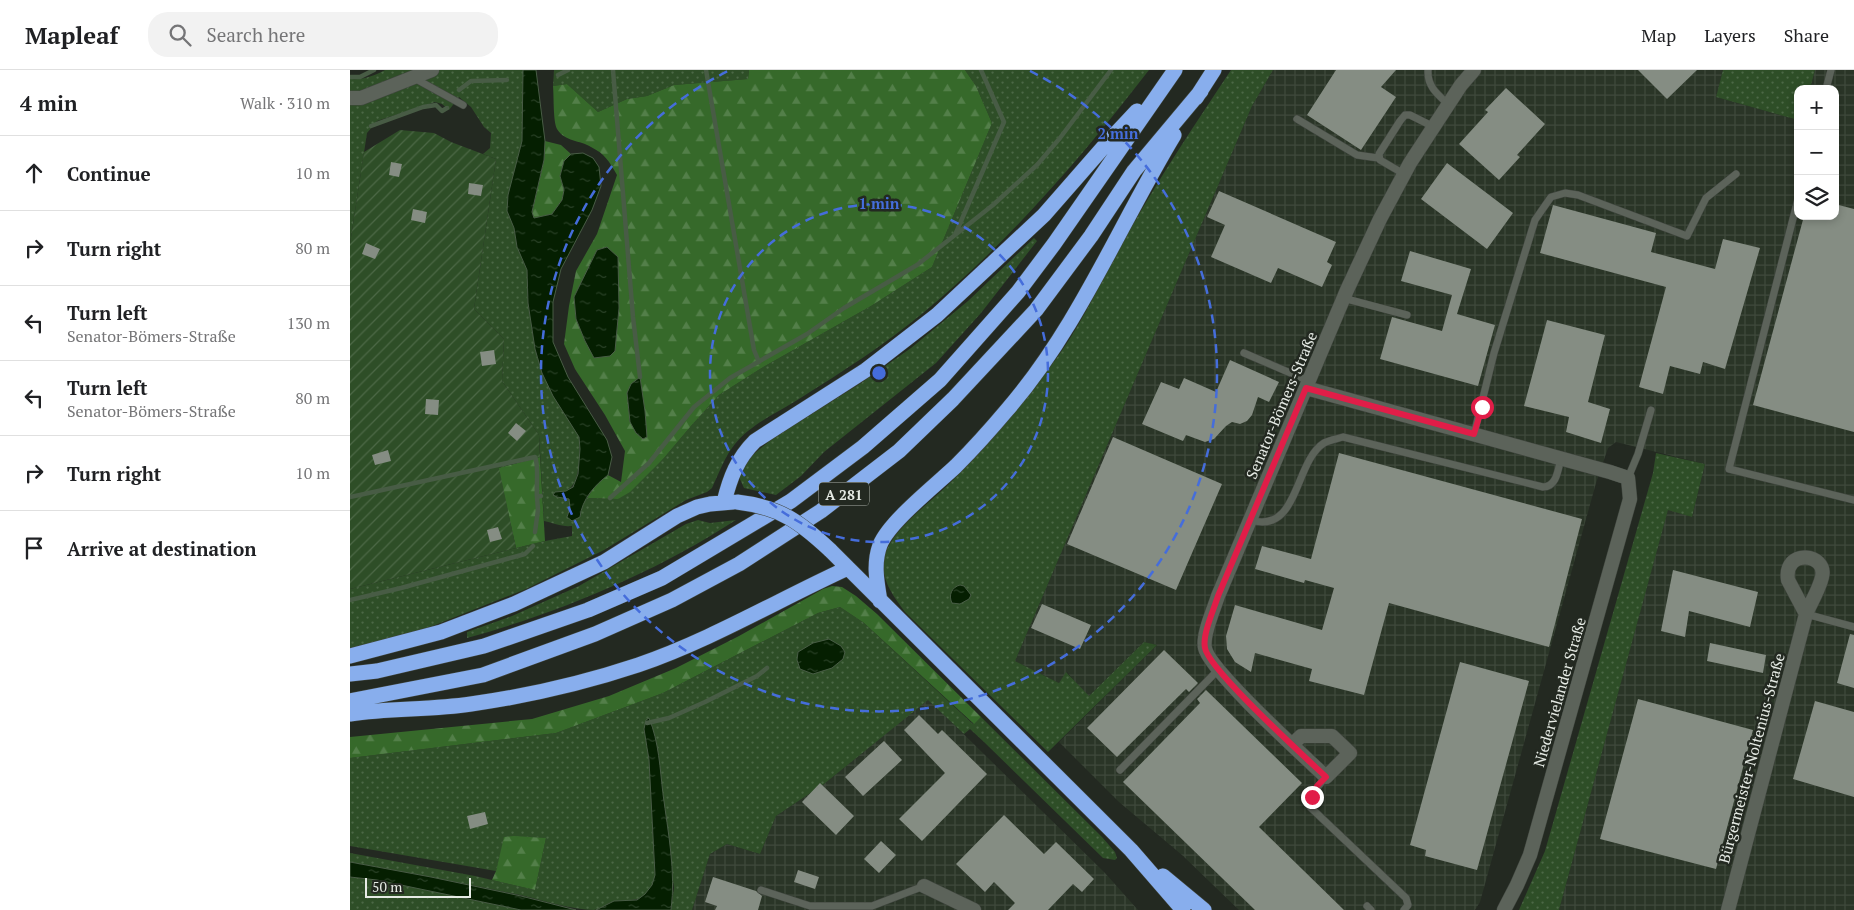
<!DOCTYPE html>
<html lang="en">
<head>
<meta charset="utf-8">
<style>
	:root { --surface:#fff; --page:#f2f2f2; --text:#202124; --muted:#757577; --line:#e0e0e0 }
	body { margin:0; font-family:"PT Serif",serif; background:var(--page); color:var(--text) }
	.controls { position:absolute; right:15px; top:15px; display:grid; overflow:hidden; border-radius:10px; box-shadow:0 2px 8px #0003 }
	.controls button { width:45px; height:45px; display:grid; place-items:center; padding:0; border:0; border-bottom:1px solid var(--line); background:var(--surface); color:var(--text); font:25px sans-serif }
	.scale { position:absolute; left:15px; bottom:12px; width:106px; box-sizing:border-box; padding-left:5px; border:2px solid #e6ebe5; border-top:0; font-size:14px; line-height:18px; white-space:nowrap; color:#e6ebe5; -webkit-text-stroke:4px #232921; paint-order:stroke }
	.stop { position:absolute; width:15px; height:15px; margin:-11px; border:4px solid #e11d48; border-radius:50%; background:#fff }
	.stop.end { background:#e11d48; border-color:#fff; box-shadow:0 1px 5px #0008 }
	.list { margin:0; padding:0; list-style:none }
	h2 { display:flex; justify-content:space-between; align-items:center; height:65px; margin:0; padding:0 20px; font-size:21px }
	h2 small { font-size:16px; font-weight:400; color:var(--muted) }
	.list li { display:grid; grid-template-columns:32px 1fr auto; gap:15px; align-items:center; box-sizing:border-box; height:75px; padding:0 20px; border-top:1px solid var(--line) }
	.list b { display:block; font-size:19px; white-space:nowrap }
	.list p { margin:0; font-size:16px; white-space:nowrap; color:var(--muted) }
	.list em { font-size:16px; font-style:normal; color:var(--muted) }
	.icon { flex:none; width:28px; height:28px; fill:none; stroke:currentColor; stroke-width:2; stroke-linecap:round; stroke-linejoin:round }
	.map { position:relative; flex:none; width:1504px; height:840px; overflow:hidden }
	header { display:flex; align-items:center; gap:30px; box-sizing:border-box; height:70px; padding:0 25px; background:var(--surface); border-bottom:1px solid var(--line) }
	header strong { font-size:24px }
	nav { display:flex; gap:28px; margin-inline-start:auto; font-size:18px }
	.search { width:350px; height:45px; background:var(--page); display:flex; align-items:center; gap:12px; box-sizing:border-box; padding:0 18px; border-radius:20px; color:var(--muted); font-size:19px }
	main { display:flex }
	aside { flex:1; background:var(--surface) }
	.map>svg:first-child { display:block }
	.industrial { fill:url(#industrial-grid) }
	.grass { fill:url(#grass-dots) }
	.forest { fill:url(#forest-firs); fill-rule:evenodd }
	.garden { fill:url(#garden-furrows) }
	.water { fill:url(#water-ripples); stroke:#485c45 }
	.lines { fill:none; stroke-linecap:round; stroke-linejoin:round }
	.stream { stroke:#485c45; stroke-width:4.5 }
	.building { fill:#858d83 }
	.service-casing { stroke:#40463f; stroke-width:8 }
	.minor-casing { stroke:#40463f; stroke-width:15 }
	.motorway-casing { stroke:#40463f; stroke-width:16 }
	.service { stroke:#5c635a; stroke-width:7 }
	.minor { stroke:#5c635a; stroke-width:14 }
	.motorway { stroke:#88aeed; stroke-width:15 }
	.motorway-bridge-casing { stroke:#40463f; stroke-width:16; stroke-linecap:butt }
	.motorway-bridge { stroke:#88aeed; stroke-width:15 }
	.route { stroke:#e11d48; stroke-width:6 }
	.ring { fill:none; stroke:#456ddb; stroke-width:2.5; stroke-dasharray:9 6 }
	.labels { text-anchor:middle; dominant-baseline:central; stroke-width:5; stroke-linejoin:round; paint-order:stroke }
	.shield { fill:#232921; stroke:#acb1aa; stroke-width:1 }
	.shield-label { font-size:14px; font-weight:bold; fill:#e6ebe5 }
	.street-label { font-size:15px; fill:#e6ebe5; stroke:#232921 }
	.centre { fill:#456ddb; stroke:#232921; stroke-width:2.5 }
	.ring-label { font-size:15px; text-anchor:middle; font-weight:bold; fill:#456ddb; stroke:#232921; stroke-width:5; stroke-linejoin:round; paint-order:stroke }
</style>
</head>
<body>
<header>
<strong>Mapleaf</strong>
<div class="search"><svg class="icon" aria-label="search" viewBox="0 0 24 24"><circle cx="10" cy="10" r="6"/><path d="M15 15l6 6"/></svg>Search here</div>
<nav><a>Map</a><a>Layers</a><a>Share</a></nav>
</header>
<main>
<aside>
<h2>4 min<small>Walk · 310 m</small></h2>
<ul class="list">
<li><svg class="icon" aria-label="ahead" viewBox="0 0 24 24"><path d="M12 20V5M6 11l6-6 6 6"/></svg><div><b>Continue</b></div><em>10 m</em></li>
<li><svg class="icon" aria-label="right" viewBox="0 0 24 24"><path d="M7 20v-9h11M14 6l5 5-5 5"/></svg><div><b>Turn right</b></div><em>80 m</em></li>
<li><svg class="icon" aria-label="left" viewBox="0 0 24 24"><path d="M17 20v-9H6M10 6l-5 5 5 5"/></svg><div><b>Turn left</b><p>Senator-Bömers-Straße</p></div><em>130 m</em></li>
<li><svg class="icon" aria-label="left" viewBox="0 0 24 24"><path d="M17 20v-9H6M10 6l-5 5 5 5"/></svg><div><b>Turn left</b><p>Senator-Bömers-Straße</p></div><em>80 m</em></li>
<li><svg class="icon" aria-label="right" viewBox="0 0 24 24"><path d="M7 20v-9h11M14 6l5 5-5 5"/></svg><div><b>Turn right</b></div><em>10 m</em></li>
<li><svg class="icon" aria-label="arrive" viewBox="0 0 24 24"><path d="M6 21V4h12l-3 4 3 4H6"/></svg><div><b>Arrive at destination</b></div></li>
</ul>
</aside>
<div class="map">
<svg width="1504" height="840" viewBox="0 0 1504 840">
	<defs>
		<pattern id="industrial-grid" width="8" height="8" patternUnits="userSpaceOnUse" patternTransform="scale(1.25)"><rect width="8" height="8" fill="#2a3527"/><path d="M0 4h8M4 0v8" fill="none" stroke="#3f493c"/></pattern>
		<pattern id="grass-dots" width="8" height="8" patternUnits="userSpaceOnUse" patternTransform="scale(1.25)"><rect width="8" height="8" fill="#2e4e27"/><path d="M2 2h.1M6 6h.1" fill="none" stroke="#4c6846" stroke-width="1.8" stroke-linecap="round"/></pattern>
		<pattern id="forest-firs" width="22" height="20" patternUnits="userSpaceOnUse" patternTransform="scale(1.25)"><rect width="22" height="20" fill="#36692a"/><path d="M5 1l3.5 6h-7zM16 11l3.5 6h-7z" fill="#537f49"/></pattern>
		<pattern id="garden-furrows" width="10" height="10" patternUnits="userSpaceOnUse" patternTransform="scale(1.25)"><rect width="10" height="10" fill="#2e4e27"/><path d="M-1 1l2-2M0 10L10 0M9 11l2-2" fill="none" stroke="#4c6846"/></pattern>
		<pattern id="water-ripples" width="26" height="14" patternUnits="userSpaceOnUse" patternTransform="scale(1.25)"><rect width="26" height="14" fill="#051f01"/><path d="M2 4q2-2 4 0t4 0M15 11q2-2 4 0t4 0" fill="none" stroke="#294026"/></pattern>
	</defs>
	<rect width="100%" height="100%" fill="#232921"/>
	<!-- industrial -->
	<path class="industrial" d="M923 0H1373L1366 27 1448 50V146H1485V19H1460L1465 0H1504V840H1209L1318 439 1342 447 1355 394 1266 372 1258 378 1246 413 1130 832 1125 840H889L832 785 769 732 709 672 807 575 794 572 738 627 717 602 709 613 665 591 902 36Z
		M578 629 755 803 788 840H342L360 784 377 774 410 784 426 746 474 714Z"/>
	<!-- grass -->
	<path class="grass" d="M35 0H173L172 71 157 141 164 158 167 177 177 200 178 233 185 279 192 303 229 367C230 380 231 414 217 420 214 422 209 422 205 422L207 427 219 429 220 438 217 447 223 451 230 447 232 434 237 428 268 429 314 388 341 356 369 325 410 299 521 236 582 197 642 53 626 16 615 0H799C731 88 659 172 573 243 534 275 492 302 449 329 427 343 401 354 385 374 375 386 369 403 362 418L357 422 336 430 254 480 176 519 75 559 0 579V519L195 471 222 466V456C211 457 204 453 194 451L189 365 152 311 154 269 124 239 146 89 133 84 140 78 141 63 134 57 121 37 109 27 99 40 92 34 85 32 27 51 17 63 0 174V9C13 10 24 6 35 0Z
		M204 0H399L398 9 324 15 297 26 277 29 248 42 217 14 203 16Z
		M881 0H923L902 36 665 591 709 613 716 602 739 626 794 572 807 575 698 682 555 542C541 523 525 502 538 477 552 451 584 430 604 409 639 374 670 337 700 297 732 256 752 208 778 163 810 107 845 54 881 0Z
		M1373 0H1465L1460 19H1448V50L1366 27Z
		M684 168 687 171 631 243 586 293 474 382 451 406 426 425 394 418 389 407 399 388 422 369 511 313 561 278 618 231Z
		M1306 383 1355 394 1342 447 1318 440 1209 840H1169L1195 781 1303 403Z
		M348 450 360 453 386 450C304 503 211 542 117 568V562L162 546 229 516 336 454Z
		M490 537 514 553 623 654 631 647 752 767 765 782 767 788 765 790 753 788 634 672 620 659 614 664 578 630 474 714 426 746 410 784 377 774 360 784 342 840H321L324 818 307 679 302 655 294 659 299 690 305 805C298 833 288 829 265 831 258 832 252 839 244 840 222 840 192 830 170 825 113 813 57 802 0 792V783L125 806 185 820 196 768 155 767 146 801 0 776V688L206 663 313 623 468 543Z
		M0 807 27 810 171 840H0Z"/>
	<!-- forest -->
	<path class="forest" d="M399 0H615L626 16 642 53 582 197 521 236 410 299 369 325 341 356 314 388 280 422 268 429 237 428 247 413 258 405 271 412 275 381 255 345 225 299 214 274 219 236 226 201 247 164 267 105C259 91 255 84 241 77 230 70 215 72 207 59 203 51 204 27 203 16L217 14 248 42 277 29 297 26 324 15 398 9ZM257 177 269 238 267 258 235 271 226 249 224 227 247 180ZM290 307 296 352H280L277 323Z
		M195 71 211 75 221 84 214 91 210 106 214 120 212 130 202 144 184 149 182 143 194 90Z
		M190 387 195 471 166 478 148 398Z
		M482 516 492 517 506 526 527 544 631 647 624 654 514 553 490 537 468 543 313 623 206 663 0 688V667L182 649 259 626 326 598 389 566 473 519Z
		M164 766 196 768 185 820 142 810 146 801 154 767Z"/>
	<!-- garden -->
	<path class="garden" d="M50 60 84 63 101 72 146 89 124 239 154 269 152 311 189 365 190 387 149 398 166 478 0 519V174L14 82Z"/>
	<!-- water -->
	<path class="water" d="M173 0H186L195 71 194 90 182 142 184 148 202 144 212 130 214 120 210 106 214 91 221 84 233 83 243 88 249 97 251 116 242 140 211 199 203 232V272L218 307 257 370 262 387 258 405C245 415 232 429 230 447L222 451 217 447 220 438 219 429 207 427 203 425 205 422 216 421 223 417 228 404 230 379 229 367 203 326 192 303 185 279 178 233 177 200 167 177 164 158 157 141 158 125 172 71Z
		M257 177 268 187 269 238 265 281 260 286 244 288 235 271 226 249 224 227 247 180Z
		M290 307 295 341 297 367 293 369 286 363 280 352 277 323 281 314Z
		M610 515 614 516 621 525 619 529 610 534 602 533C598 525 602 517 610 515Z
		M479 569 491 576 495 582 493 589 482 598 463 604 450 599 447 590 448 582 463 573Z
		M299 648C309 672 310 699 313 724 318 762 326 802 321 840H246L264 831 287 830 295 824 302 815 305 805 299 690 294 659 296 650Z
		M0 792 81 807 171 826 226 840H171L27 810 0 807Z"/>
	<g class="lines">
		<!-- stream -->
		<path class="stream" d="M263 0 283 247 290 307
			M356 0 404 280 409 292
			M208 5 218 0
			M0 7H10L24 0
			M109 20 121 11 157 10
			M21 56 73 37 86 35 92 41 97 38
			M605 165 654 52 631 0
			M0 427 185 387C189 395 186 416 187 427L191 426
			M260 428 299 393 344 337 380 308 457 264 494 238 567 195 643 135 687 95 710 68 761 0
			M185 462 188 440 187 427
			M0 530 51 518 153 490 175 484 183 476
			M297 653 319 648 355 632 407 606 417 598"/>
	</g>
	<!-- building -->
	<path class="building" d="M986 0H1046L1031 17 1046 27 1011 80 957 45Z
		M1288 0H1347L1317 29Z
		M1156 18 1195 54 1167 85 1170 87 1149 110 1109 74 1138 42 1135 40Z
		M41 92 52 94 49 107 39 105Z
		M1097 93 1163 143 1137 179 1071 129Z
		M119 113 133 115 131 126 118 124Z
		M869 121 986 172 977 192 982 195 972 217 928 198 921 213 861 187 875 155 857 147Z
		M1485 134 1504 139V362L1403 335 1454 146H1485Z
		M1203 135 1306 163 1301 182 1365 199 1373 169 1410 178 1375 299 1353 292 1350 304 1320 296 1313 324 1289 317 1316 217 1190 183Z
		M63 139 77 142 75 153 61 150Z
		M16 173 30 179 25 189 12 184Z
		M1060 181 1121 199 1107 244 1145 255 1128 316 1030 289 1042 247 1092 261 1102 225 1051 211Z
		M1197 250 1255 265 1238 332 1260 339 1251 373 1216 362 1219 347 1174 336Z
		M144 280 146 294 132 296 130 282Z
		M880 290 929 312 919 332 908 327 902 345 897 351 890 354 882 352 876 356 864 369 855 372 836 365 833 371 792 354 811 312 829 319 834 308 866 322Z
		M76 329 89 330 88 345 75 344Z
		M166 353 176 361 167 371 158 363Z
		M763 367 872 414 826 520 717 474Z
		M38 380 41 391 25 395 22 385Z
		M989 383 1232 449 1199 577 1039 533 1014 625 959 611 962 599 905 583 901 602 885 592 877 579 876 566 885 535 972 560 984 518 955 510 954 513 905 499 912 476 961 489Z
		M148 457 152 469 140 472 137 460Z
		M1323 500 1408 522 1400 557 1339 541 1335 567 1311 561Z
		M692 534 741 555 730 579 681 558Z
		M1500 564 1504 565V618L1487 613Z
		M1360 573 1416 585 1413 603 1357 591Z
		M814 580 848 613 839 622 836 619 767 687 737 658Z
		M1110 592 1179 611 1127 800 1075 786 1076 780 1060 775Z
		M856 620 952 713 909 757 994 840H905L773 712 850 633 847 629Z
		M1288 629 1403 660 1366 799 1250 769Z
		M1465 631 1504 642V727L1443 709Z
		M569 645 588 664 592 660 637 704 572 771 549 749 595 703 554 660Z
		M534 671 552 690 513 726 495 707Z
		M470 713 504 746 486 765 452 732Z
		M135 742 138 754 120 759 117 746Z
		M654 745 694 784 706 772 744 809 732 822 723 814 698 840H658L665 833 644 812 635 822 606 794Z
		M531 771 546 785 529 803 514 789Z
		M448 800 469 807 465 819 444 812Z
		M363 807 406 821 412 826 408 840H365L367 836 355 832Z"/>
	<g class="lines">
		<!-- service casing -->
		<g class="service-casing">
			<path id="service" d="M1078 0C1077 16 1087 24 1098 34
				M64 8 113 35
				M1476 19 1481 0
				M947 49 1007 85 1028 88
				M1054 104 1030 90 1029 84 1050 51 1055 45H1060L1084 57
				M1448 129 1379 399 1504 430
				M993 228 1057 245
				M894 283 959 311
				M1124 364 1144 283 1185 150 1201 127 1215 123 1228 125 1337 166 1356 128 1386 104
				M1278 408 1288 384 1301 340
				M900 450C949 465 944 392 974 373 980 370 987 369 993 367L1193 417C1207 417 1208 399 1211 388
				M1456 544 1504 557
				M770 700 868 600
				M976 707C967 717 962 724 960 737L1056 828 1058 835 1054 840
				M411 820 460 836H522L574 816
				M1017 836 1021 840"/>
		</g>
		<!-- minor casing -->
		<g class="minor-casing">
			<path id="minor" d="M0 28H11L82 0
				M956 318 1260 402 1278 408 1280 429 1180 785 1167 815 1154 840
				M943 674 951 666H982L1000 683 976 707C955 687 859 600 855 578 852 565 864 539 868 526L997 220 1030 149 1060 93 1111 15 1124 0
				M574 816 624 840
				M1378 840 1456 544C1461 532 1469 520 1472 507 1478 483 1433 478 1438 510L1456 544"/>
		</g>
		<!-- motorway casing -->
		<g class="motorway-casing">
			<path id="motorway" d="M846 28 864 0
				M374 432C380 408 387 389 405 371L516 300 587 245 694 145 757 73 787 41
				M480 480 781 780 833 840
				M530 531C527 512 523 494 530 475 539 452 586 415 606 396 624 378 641 359 657 340 728 258 769 156 824 65
				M0 586 91 562 164 534 254 492 327 446 347 437 360 434 383 432
				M0 604 27 601 134 576 238 540 312 508 441 431 513 377 590 310 668 222 704 174 825 0
				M0 631 133 605 245 564 322 530 389 494 471 441 549 381 603 329 686 240 741 166 784 101 851 21
				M0 644C40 638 81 640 121 634 177 626 234 613 288 595 361 570 428 530 498 498
				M813 806 854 840"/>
		</g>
		<!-- service -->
		<use href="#service" class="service"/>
		<!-- minor -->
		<use href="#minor" class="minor"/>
		<!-- motorway -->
		<use href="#motorway" class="motorway"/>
		<!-- motorway-bridge casing -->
		<g class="motorway-bridge-casing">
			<path id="motorway-bridge" d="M387 432C430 437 450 452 480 480"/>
		</g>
		<!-- motorway-bridge -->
		<use href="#motorway-bridge" class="motorway-bridge"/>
	</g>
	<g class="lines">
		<!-- route -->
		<path class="route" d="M962 727 967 716 976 707C955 687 859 600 855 578 852 565 864 539 868 526L956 318 1124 364 1132 337"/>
	</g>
	<!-- distance rings -->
	<g class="ring">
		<circle cx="529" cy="303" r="169"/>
		<path d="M680 1A338 338 0 1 1 378 1"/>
	</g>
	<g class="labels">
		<!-- shield labels -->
		<rect class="shield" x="469" y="412.5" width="50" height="23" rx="4"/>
		<g class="shield-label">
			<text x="494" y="424">A 281</text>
		</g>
		<!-- street labels -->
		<g class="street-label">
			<text transform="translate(931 335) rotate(-67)">Senator-Bömers-Straße</text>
			<text transform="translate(1209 622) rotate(-74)">Niedervielander Straße</text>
			<text transform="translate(1401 688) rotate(-75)">Bürgermeister-Noltenius-Straße</text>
		</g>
	</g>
	<circle cx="529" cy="303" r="8" class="centre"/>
	<g class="ring-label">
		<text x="768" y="69">2 min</text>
		<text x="529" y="139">1 min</text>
	</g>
</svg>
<div class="controls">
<button>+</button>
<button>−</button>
<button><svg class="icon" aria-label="layers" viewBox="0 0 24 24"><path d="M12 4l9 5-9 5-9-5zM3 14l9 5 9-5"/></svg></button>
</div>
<div class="scale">50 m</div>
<div class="stop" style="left:1132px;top:337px"></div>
<div class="stop end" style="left:962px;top:727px"></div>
</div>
</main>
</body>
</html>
